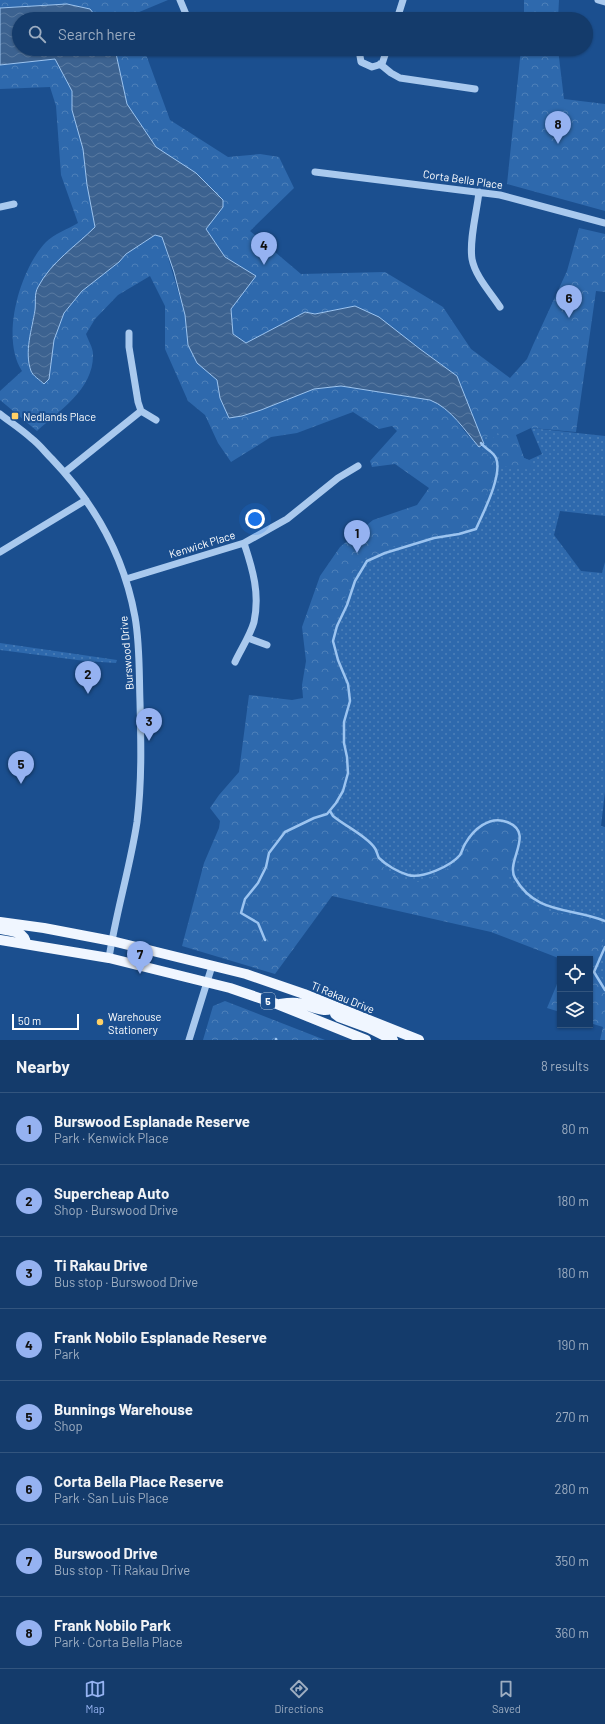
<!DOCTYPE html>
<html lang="en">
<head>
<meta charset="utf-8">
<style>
	:root { --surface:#143b6b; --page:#214673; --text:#f1f3f6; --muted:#9dadc1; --line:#33557e; --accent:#95b2f1 }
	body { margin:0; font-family:Barlow,sans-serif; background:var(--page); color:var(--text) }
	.controls { position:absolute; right:12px; bottom:12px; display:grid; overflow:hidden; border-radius:0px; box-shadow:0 1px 3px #0004 }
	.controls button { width:36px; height:36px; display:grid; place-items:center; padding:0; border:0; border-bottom:1px solid var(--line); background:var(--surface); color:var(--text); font:20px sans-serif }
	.scale { position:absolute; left:12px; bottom:10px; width:67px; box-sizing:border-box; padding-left:4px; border:2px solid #fff; border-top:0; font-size:11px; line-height:14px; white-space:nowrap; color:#fff; -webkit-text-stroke:3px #1b4f8f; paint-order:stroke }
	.you { position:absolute; left:255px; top:519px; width:14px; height:14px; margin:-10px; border:3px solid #fff; border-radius:50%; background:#1a73e8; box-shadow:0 0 0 6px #1a73e833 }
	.badge { display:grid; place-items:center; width:26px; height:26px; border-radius:50%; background:var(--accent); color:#111; font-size:13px; font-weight:700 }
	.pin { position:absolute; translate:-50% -33px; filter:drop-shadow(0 1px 2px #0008) }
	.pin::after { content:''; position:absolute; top:21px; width:14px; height:12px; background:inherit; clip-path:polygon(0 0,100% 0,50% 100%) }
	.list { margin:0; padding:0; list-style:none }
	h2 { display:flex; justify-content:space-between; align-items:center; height:52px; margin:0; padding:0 16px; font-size:17px }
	h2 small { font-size:13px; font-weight:400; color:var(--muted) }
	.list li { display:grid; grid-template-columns:26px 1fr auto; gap:12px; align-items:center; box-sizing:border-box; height:72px; padding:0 16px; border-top:1px solid var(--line) }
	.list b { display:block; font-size:15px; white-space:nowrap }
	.list p { margin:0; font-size:13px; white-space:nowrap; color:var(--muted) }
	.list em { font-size:13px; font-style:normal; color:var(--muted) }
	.icon { flex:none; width:22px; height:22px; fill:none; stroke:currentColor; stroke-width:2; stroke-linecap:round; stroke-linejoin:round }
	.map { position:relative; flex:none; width:605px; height:1040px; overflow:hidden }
	.search { position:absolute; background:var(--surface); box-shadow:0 1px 3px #0004; left:12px; right:12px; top:12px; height:44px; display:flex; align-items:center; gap:10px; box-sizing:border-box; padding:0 14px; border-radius:22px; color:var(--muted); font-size:15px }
	.sheet { height:628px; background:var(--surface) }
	nav { display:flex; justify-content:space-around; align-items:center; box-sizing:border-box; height:56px; border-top:1px solid var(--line); background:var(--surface); font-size:11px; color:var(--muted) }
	nav a { display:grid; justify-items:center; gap:2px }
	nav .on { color:var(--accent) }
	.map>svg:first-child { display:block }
	.grass { fill:url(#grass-dots) }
	.park { fill:url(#park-crowns) }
	.water { fill:url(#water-waves); stroke:#9cc4f0 }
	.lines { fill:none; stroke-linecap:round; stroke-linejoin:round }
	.stream { stroke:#9cc4f0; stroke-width:2.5 }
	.minor { stroke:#a9c9ee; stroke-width:7 }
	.major { stroke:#f0f6ff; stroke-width:10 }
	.poi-dot { fill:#ffd166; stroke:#1b4f8f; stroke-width:1.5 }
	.labels { text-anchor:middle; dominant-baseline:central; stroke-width:4; stroke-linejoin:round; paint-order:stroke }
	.shield { fill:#1b4f8f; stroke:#bbcadd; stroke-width:1 }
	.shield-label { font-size:10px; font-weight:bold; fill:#fff }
	.street-label { font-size:11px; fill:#fff; stroke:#1b4f8f }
	.poi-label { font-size:11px; fill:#fff; stroke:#1b4f8f; text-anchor:start }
</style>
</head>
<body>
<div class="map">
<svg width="605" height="1040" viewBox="0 0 605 1040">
	<defs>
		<pattern id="grass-dots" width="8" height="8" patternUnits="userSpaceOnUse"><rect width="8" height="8" fill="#2e69ad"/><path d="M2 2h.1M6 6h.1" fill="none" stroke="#4d80b9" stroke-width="1.8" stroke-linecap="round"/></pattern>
		<pattern id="park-crowns" width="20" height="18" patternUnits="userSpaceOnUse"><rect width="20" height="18" fill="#2e69ad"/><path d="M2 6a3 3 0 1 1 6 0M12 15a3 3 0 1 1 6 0" fill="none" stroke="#4d80b9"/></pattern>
		<pattern id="water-waves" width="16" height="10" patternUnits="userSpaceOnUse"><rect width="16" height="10" fill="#3c6290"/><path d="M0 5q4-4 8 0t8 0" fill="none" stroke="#597aa1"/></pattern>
	</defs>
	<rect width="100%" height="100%" fill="#1b4f8f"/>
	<!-- grass -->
	<path class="grass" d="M531 428 605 436V516L560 511 554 535 581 571 602 573 605 562V792L601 826 605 827V1018L590 959 467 892 361 878 215 920 322 739 334 578 412 516 484 444 478 430 515 435 524 458 529 460 542 454Z
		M0 643 117 660 116 663 85 661 0 650Z"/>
	<!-- park -->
	<path class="park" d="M0 0H168L132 15 133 19H98L90 9 67 4 0 8Z
		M524 0H559L558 19H524Z
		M115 49H144L170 120 228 157 260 154 279 157 294 188 250 231 301 274 385 272 443 307 471 349 510 378 527 359 533 345 567 271 579 228 605 234V292L596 291 576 432 531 428 516 435 524 458 529 460 533 470 501 466 498 452 482 442 499 435 498 433 480 439 457 376 355 306 315 314 305 312 246 343 233 334 231 309 255 276 225 257 206 229 223 207 196 173 156 147 127 104Z
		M521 49H558L564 99 605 104V211L507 184Z
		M55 59 72 91V110L83 149 87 185 95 227 35 298V309L30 331 49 379 54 340 64 313 82 291 119 262 126 254 155 235 162 237 185 315 188 345 210 374 217 380 220 398 261 410 314 389 341 386 431 400 438 403 454 417 466 433 489 456 495 466 494 479 487 493 479 518 473 527 463 531 402 543 363 559 355 573 331 635 330 646 333 661 345 684 347 699V708L342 721 341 730 340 748 345 769 344 782 334 803 328 811 322 815 324 817 329 816 369 845C375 851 376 859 381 865 386 871 410 882 417 882 427 882 456 865 462 857 468 849 472 838 479 830 484 825 497 824 505 822L516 831 518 835 509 878C516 887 524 899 535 905 554 915 579 916 601 922L605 925C605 944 598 952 596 970L605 983V1040H600L603 1027 590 1023V959H561L491 932 332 896 275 974 182 946 204 863 219 828 220 821 210 808 219 795 239 772 249 695 292 700 303 698 302 685 306 661 302 627 320 576 340 547 373 520 417 505 429 488 395 464 372 467 370 461 397 431 392 426 379 429 353 412 297 433 271 437 231 462 218 443 205 415 188 401 165 349V306L150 276 118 295 95 319 86 334C88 340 93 348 93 354 94 389 60 410 37 431L0 400V391L22 371C0 338 20 269 46 242 54 234 68 229 78 223L61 175 56 106 50 87 0 89V65Z
		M560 977V1012L547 1008Z
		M225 1001 325 1040H203L213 1006Z"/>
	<!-- water -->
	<path class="water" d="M67 4 90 9 98 19H19V49H115L127 104 156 147 196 173 223 200V207L206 229 225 257 256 276 231 309 233 334 246 343 305 312 315 314 355 306 379 317 420 349 457 376 484 444 479 447C465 431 451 408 430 400L341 386 314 389 261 410 242 416 229 418 220 398 217 380 197 363 188 345 185 315 174 272 162 237 155 235 126 254 119 262 82 291 64 313 54 340 49 379 44 384C40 380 33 376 31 371 24 352 32 329 35 310 36 302 34 294 38 287 51 262 76 246 95 227L87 185 83 149 72 110V91L55 59 0 65V8Z"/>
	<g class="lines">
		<!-- stream -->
		<path class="stream" d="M330 811 333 816C345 826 365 835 374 847 377 850 377 855 379 858 386 865 398 872 408 875 422 879 451 866 460 855 462 852 463 847 465 844 473 830 489 815 507 822 536 833 505 861 515 878 536 915 571 907 605 921
			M265 940 258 923 241 913 245 899 258 883 266 867 269 853 285 832 314 818 327 814 336 803 343 791 348 773 347 757 344 743V722L350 701 348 684 338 660 333 641 337 626 347 605 355 581 367 561 385 553 434 538 459 534 476 529C483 513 503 475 496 458 493 451 485 449 481 443
			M605 947 594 972 605 990
			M276 1039V1040"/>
		<!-- minor -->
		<path class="minor" d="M180 0 188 19
			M598 0 605 2
			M397 19 403 0
			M362 49 360 56 361 62 372 67 382 64 387 49
			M380 64 391 73 400 78 475 89
			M315 172 500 195 605 223
			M479 192C477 211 469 240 472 259 475 276 491 293 500 307
			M0 207 14 204
			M141 411 156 420
			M0 414C10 422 21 429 31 438 39 444 45 452 52 459 95 504 124 556 135 617 140 645 139 674 140 702 141 742 142 782 137 822 130 868 116 912 109 958
			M65 472 141 411 138 402 129 347V333
			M0 552 86 500
			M126 579 244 543 287 519 338 478 358 466
			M248 638 267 645
			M235 662C241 649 250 636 254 622 260 594 253 570 244 543
			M189 1040 212 966"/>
		<!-- major -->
		<path class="major" d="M0 922 44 928 112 941 246 974 304 994 419 1040
			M0 929C11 931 25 931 26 944
			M0 940 109 958 230 988 277 1004 366 1040
			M280 1004C286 1003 292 1002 297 1003 309 1004 323 1015 335 1007
			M335 1007V1014L339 1017 369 1028 393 1040"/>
	</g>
	<!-- markers -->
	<g class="poi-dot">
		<rect x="11" y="412" width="8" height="8" rx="2"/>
		<circle cx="100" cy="1022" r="4"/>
	</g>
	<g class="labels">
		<!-- shield labels -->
		<rect class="shield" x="261" y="993" width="14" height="16" rx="3"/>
		<g class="shield-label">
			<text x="268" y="1001">5</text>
		</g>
		<!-- street labels -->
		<g class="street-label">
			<text transform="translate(463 179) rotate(8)">Corta Bella Place</text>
			<text transform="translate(202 544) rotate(-17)">Kenwick Place</text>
			<text transform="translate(126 653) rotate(-95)">Burswood Drive</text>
			<text transform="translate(343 997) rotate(22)">Ti Rakau Drive</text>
		</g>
		<!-- poi labels -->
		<g class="poi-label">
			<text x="23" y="416">Nedlands Place</text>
			<text x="108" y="1016">Warehouse<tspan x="108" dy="13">Stationery</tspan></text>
		</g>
	</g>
</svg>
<div class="controls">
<button><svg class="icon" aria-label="locate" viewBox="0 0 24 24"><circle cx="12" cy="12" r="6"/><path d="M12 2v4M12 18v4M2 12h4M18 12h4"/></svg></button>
<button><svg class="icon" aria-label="layers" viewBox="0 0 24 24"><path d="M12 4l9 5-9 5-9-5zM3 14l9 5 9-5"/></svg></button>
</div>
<div class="scale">50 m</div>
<div class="you"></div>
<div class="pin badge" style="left:357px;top:553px">1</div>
<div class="pin badge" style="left:88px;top:694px">2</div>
<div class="pin badge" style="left:149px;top:741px">3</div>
<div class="pin badge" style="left:264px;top:265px">4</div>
<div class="pin badge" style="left:21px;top:784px">5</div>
<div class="pin badge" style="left:569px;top:318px">6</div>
<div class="pin badge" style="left:140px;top:974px">7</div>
<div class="pin badge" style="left:558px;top:144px">8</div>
<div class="search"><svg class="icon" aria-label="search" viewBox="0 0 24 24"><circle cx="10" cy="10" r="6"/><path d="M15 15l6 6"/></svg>Search here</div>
</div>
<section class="sheet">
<h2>Nearby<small>8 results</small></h2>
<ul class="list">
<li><span class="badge">1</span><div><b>Burswood Esplanade Reserve</b><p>Park · Kenwick Place</p></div><em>80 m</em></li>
<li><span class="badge">2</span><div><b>Supercheap Auto</b><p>Shop · Burswood Drive</p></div><em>180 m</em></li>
<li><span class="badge">3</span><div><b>Ti Rakau Drive</b><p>Bus stop · Burswood Drive</p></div><em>180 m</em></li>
<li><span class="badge">4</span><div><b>Frank Nobilo Esplanade Reserve</b><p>Park</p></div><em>190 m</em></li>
<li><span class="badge">5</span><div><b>Bunnings Warehouse</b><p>Shop</p></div><em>270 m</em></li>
<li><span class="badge">6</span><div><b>Corta Bella Place Reserve</b><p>Park · San Luis Place</p></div><em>280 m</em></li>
<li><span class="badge">7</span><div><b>Burswood Drive</b><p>Bus stop · Ti Rakau Drive</p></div><em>350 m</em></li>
<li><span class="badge">8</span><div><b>Frank Nobilo Park</b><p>Park · Corta Bella Place</p></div><em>360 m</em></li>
</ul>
</section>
<nav>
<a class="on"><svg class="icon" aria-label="map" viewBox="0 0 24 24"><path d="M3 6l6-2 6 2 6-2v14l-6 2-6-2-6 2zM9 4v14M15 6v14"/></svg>Map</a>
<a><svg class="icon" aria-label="directions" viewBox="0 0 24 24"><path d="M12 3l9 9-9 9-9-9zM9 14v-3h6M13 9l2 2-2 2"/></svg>Directions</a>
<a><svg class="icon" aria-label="saved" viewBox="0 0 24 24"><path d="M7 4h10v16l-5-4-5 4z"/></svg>Saved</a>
</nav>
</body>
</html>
